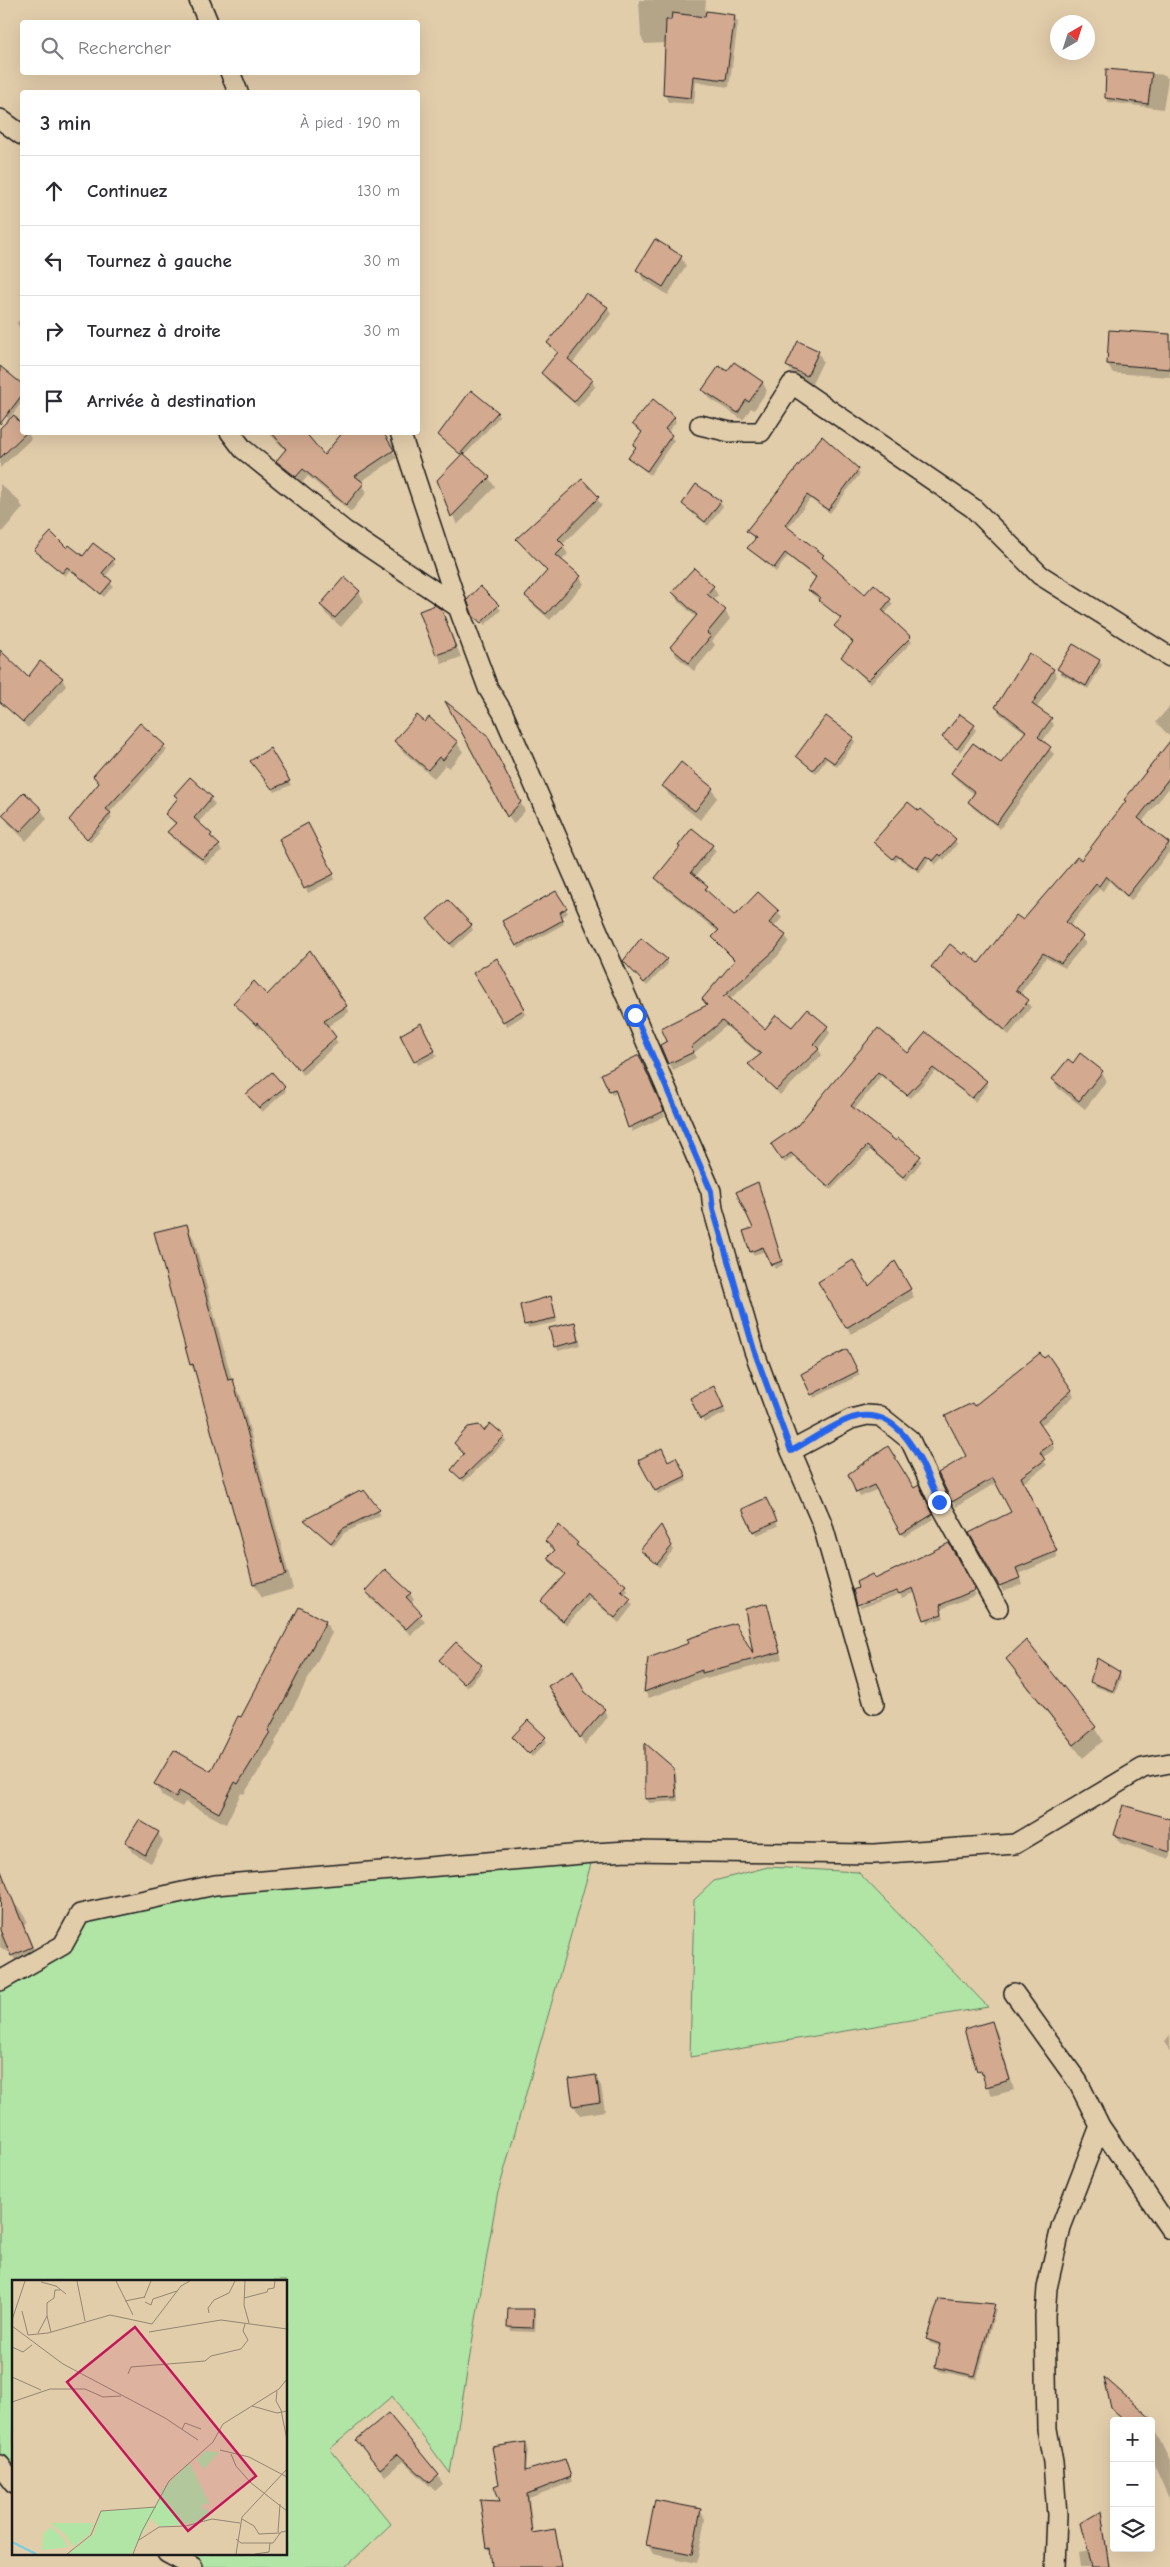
<!DOCTYPE html>
<html lang="fr">
<head>
<meta charset="utf-8">
<style>
	:root { --surface:#fff; --page:#f7f7f7; --text:#2b2b33; --muted:#7c7c81; --line:#e1e1e2 }
	body { margin:0; font-family:"Comic Neue",sans-serif; background:var(--page); color:var(--text) }
	.controls { position:absolute; right:15px; bottom:15px; display:grid; overflow:hidden; border-radius:5px; box-shadow:0 5px 20px #0002 }
	.controls button { width:45px; height:45px; display:grid; place-items:center; padding:0; border:0; border-bottom:1px solid var(--line); background:var(--surface); color:var(--text); font:25px sans-serif }
	.compass { position:absolute; left:1050px; top:15px; width:45px; height:45px; border-radius:50%; background:var(--surface); box-shadow:0 5px 20px #0002; rotate:39deg }
	.stop { position:absolute; width:15px; height:15px; margin:-11px; border:4px solid #2563eb; border-radius:50%; background:#fff }
	.stop.end { background:#2563eb; border-color:#fff; box-shadow:0 1px 5px #0008 }
	.list { margin:0; padding:0; list-style:none }
	h2 { display:flex; justify-content:space-between; align-items:center; height:65px; margin:0; padding:0 20px; font-size:21px }
	h2 small { font-size:16px; font-weight:400; color:var(--muted) }
	.list li { display:grid; grid-template-columns:32px 1fr auto; gap:15px; align-items:center; box-sizing:border-box; height:70px; padding:0 20px; border-top:1px solid var(--line) }
	.list b { display:block; font-size:19px; white-space:nowrap }
	.list em { font-size:16px; font-style:normal; color:var(--muted) }
	.icon { flex:none; width:28px; height:28px; fill:none; stroke:currentColor; stroke-width:2; stroke-linecap:round; stroke-linejoin:round }
	.map { position:relative; flex:none; width:1170px; height:2567px; overflow:hidden }
	.search { position:absolute; background:var(--surface); box-shadow:0 5px 20px #0002; left:20px; top:20px; width:400px; height:55px; display:flex; align-items:center; gap:12px; box-sizing:border-box; padding:0 18px; border-radius:5px; color:var(--muted); font-size:19px }
	.panel { position:absolute; background:var(--surface); box-shadow:0 5px 20px #0002; left:20px; top:90px; width:400px; height:345px; border-radius:5px }
	.map>svg:first-child { display:block }
	.green { fill:#b0e5a6; stroke:#668061 }
	.shadow { fill:#0003 }
	.building { fill:#d3aa90; stroke:#1c1c1c }
	.lines { fill:none; stroke-linecap:round; stroke-linejoin:round }
	.street-casing { stroke:#1c1c1c; stroke-width:22 }
	.street { stroke:#e2cdab; stroke-width:19 }
	.route { stroke:#2563eb; stroke-width:6 }
	.inset-river { fill:none; stroke:#7ecbdc; stroke-width:2.5 }
	.inset-road { fill:none; stroke:#938672; stroke-width:1 }
	.view { fill:#c2185b; fill-opacity:0.15; stroke:#c2185b; stroke-width:2.5 }
	.inset-edge { fill:none; stroke:#1c1c1c; stroke-width:2.5 }
</style>
</head>
<body>
<div class="map">
<svg width="1170" height="2567" viewBox="0 0 1170 2567">
	<rect width="100%" height="100%" fill="#e2cdab"/>
	<filter id="ink" filterUnits="userSpaceOnUse"><feTurbulence type="fractalNoise" baseFrequency=".02" numOctaves="2"/><feDisplacementMap in="SourceGraphic" scale="10" xChannelSelector="R" yChannelSelector="G"/><feConvolveMatrix kernelMatrix="1 2 1 2 8 2 1 2 1" color-interpolation-filters="sRGB"/></filter>
	<g filter="url(#ink)">
		<!-- green -->
		<path class="green" d="M594 1853 497 2196 450 2473 392 2396 330 2449 391 2524 346 2567H193L167 2553H286V2281H14V2483L0 2465V1981L62 1945 80 1914 215 1885Z
			M768 1867 858 1872 988 2007 690 2057 694 1900 714 1881Z"/>
		<!-- shadow -->
		<path class="shadow" d="M639 0H706L705 12 734 16 738 23 729 87 696 82 694 104 668 102 665 95 666 43 645 44 641 37Z
			M1107 70 1165 75 1168 79 1163 109 1108 102 1106 98Z
			M681 257 686 266 668 295 643 279 638 270Z
			M587 294 608 308 611 314 572 364 592 381 595 387 578 407 546 379 543 373 558 354 548 343Z
			M22 317V332L17 323Z
			M1170 335V377L1113 373 1108 364Z
			M818 352 823 361 812 384 793 375 788 366Z
			M4 371 22 386V402L9 419 0 411V376Z
			M727 373 763 383 767 391 754 410 751 408 743 420 709 398 704 390Z
			M497 413 499 417 464 456 489 478 495 487 457 525 439 480 462 456 439 435Z
			M14 417 22 426V432H28L31 439 0 468V430Z
			M674 418 676 422 667 433 674 440 650 475 629 458 643 434 634 424Z
			M268 432H303L324 457 381 432 397 458 360 482 367 492 351 512 308 476 301 484 282 469 278 461 286 451Z
			M823 438 860 474 830 513 810 499 788 528 823 555 825 561 866 596 875 586 893 604 885 614 912 642 870 684 843 657 854 644 835 627 841 619 812 594 810 590 816 579 788 556 776 572 748 548 756 539 747 531Z
			M582 481 602 505 562 545 568 554 561 561 580 577 584 584 550 620 531 603 527 596 547 572 517 539Z
			M0 484 19 501 23 508 0 534Z
			M697 485 723 506 708 526 683 504Z
			M67 549 83 558 113 560 115 564 105 577 113 586 104 597 70 570 65 576 35 550Z
			M694 569 713 587 718 595 713 601 725 611 730 619 712 641 715 645 694 671 676 656 672 647 696 617 678 601 673 593Z
			M480 588 501 610 485 625 474 615Z
			M359 592 364 601 341 627 326 614 321 605Z
			M442 611 461 657 442 664 421 612Z
			M0 652 28 679H62L66 686 28 728 0 700Z
			M1099 661 1102 665 1088 689 1061 674 1059 670Z
			M1053 670 1057 676 1036 709 1033 741 1035 742 1051 720 1054 725 1042 742 1054 754 1000 829 973 808 969 802 975 795 956 779 952 773 1001 764 1026 733 1000 714 997 708Z
			M450 706 491 745 525 811 513 824Z
			M1170 706V737L1156 722Z
			M429 719 457 743 463 752 449 768 445 765 434 778 401 750 396 741Z
			M140 725 167 750 109 813 112 818 90 842 70 820 99 784 94 776Z
			M974 726 976 730 960 752 944 737Z
			M853 738 855 742 837 767 827 759 816 773 797 756Z
			M269 750 291 785 275 792 251 762Z
			M1170 759V787L1142 822 1170 842V851L1131 901 1109 881 1103 891 1099 889 1069 927 1086 943 1065 968 1046 958 1020 994 1031 1007 1009 1035 936 973 933 968 963 957 979 965 1082 862 1127 802 1125 800Z
			M190 779 215 804 198 823 211 835 222 851 206 864 172 838 169 833 176 825 166 814 178 800 176 795Z
			M664 786 712 788 717 798 700 820 669 795Z
			M24 794 41 810 47 819 26 841 9 824 4 815Z
			M308 825 335 879 308 893 281 840Z
			M955 840 957 844 944 860 942 858 935 865 929 859 920 873 898 858 896 862 875 843Z
			M712 846 716 851 695 877 707 887 709 894 734 917 740 914 758 894 778 912 782 918 774 927 785 936 789 941 778 956 729 1000 765 1031 827 1027 830 1033 818 1049 822 1055 780 1095 750 1065 761 1056 726 1026 694 1053 696 1058 673 1070 661 1045 669 1041 707 1006 703 1000 735 962 713 937 718 932 660 884 657 878Z
			M556 893 568 913 562 917 564 924 519 949 504 922Z
			M431 923 471 926 473 930 453 948Z
			M310 952 349 1012 327 1027 338 1043 303 1075 261 1028 259 1029 234 1003 267 996Z
			M496 960 526 1014 507 1026 475 974Z
			M666 960 668 964 647 986 627 965Z
			M421 1025 437 1056 418 1065 402 1035Z
			M878 1030 908 1055 986 1081 988 1086 975 1102 936 1071 910 1098 881 1076 854 1110 896 1143 898 1140 922 1161 906 1181 870 1150 831 1190 794 1156 785 1163 775 1149 798 1127Z
			M641 1060 665 1116 632 1132 618 1092 612 1095 603 1074Z
			M1073 1065 1102 1072 1107 1081 1085 1109 1058 1088 1053 1079Z
			M283 1087 286 1091 262 1112 250 1098Z
			M759 1187 783 1265 775 1269 766 1251 753 1255 751 1251Z
			M186 1225 194 1239 232 1380 240 1394 293 1589 262 1598 254 1584 198 1378 191 1365 156 1233Z
			M895 1263 914 1297 851 1334 820 1282 869 1288Z
			M550 1298 557 1322 528 1328 525 1324Z
			M575 1323 581 1345 558 1351 551 1329Z
			M846 1351 860 1375 814 1398 812 1394Z
			M1071 1390 1074 1396 1040 1427 1055 1449 1042 1458 1047 1465 1023 1483 1058 1557 1018 1574 1022 1584 1003 1591 971 1533 1013 1513 997 1482 956 1507 940 1474 968 1456 973 1408Z
			M716 1392 726 1413 704 1423 691 1399Z
			M490 1425 506 1441 464 1482 452 1470 465 1455 456 1443 484 1433Z
			M640 1461 678 1463 687 1481 658 1494Z
			M849 1474 921 1491 934 1519 904 1537 878 1489 860 1497Z
			M364 1492 381 1515 344 1533 334 1546 305 1520Z
			M768 1504 778 1526 757 1535 754 1531Z
			M661 1528 673 1550 660 1567 641 1550Z
			M546 1541 577 1544 580 1550 625 1586 628 1591 624 1595 633 1605 619 1623 590 1598 567 1625 545 1607 542 1602 565 1575 549 1559 555 1551Z
			M948 1544 976 1595 941 1609 944 1618 928 1623 916 1592 902 1598 900 1594 861 1608 859 1606 903 1590 875 1581Z
			M367 1592 410 1593 414 1600 410 1604 425 1622 411 1635 371 1599Z
			M767 1605 782 1659 706 1679 705 1677 649 1698 645 1692 649 1659 734 1625 755 1659 747 1610Z
			M325 1622 332 1633 275 1742 276 1744 244 1794 241 1793 226 1824 185 1802 182 1807 162 1796 156 1784 212 1773 241 1719Z
			M1008 1659 1095 1727 1103 1741 1083 1758 1016 1673Z
			M441 1660 481 1665 483 1670 467 1688Z
			M1119 1672 1121 1677 1115 1694 1094 1686 1092 1682Z
			M550 1686 584 1692 604 1710 608 1717 585 1745Z
			M514 1737 545 1738 547 1742 532 1757Z
			M646 1746 676 1773 678 1801 649 1803 647 1799Z
			M1170 1819V1859L1120 1843 1116 1835Z
			M158 1833 163 1842 151 1863 132 1852 126 1842Z
			M0 1895 19 1908 27 1921 24 1926 39 1961 20 1969 12 1955 0 1947Z
			M992 2023 997 2032 1014 2090 992 2096 985 2079 978 2070Z
			M1170 2035V2053L1165 2041Z
			M595 2076 601 2086 605 2111 580 2115 574 2106 570 2080Z
			M994 2305 996 2309 977 2379 939 2371 937 2367 941 2347 930 2343 928 2339Z
			M533 2311 536 2315 535 2332 511 2331 509 2327Z
			M387 2415 438 2476 443 2484 435 2491 403 2461 385 2476 362 2448 357 2440Z
			M1156 2433 1170 2461V2501L1151 2458V2435Z
			M525 2443 528 2447 526 2472 566 2464 572 2482 529 2498 533 2534 554 2530 562 2567H494L491 2551 488 2547 502 2503 500 2485Z
			M700 2510 705 2519 697 2563 653 2554 648 2545Z
			M1101 2512 1110 2567H1081L1079 2553 1089 2551Z"/>
		<!-- building -->
		<path class="building" d="M706 11 735 15 726 80 693 76 691 98 663 95 666 20H671L672 13 705 17Z
			M1106 69 1152 73 1148 104 1105 98Z
			M655 239 682 256 663 287 636 270Z
			M586 293 608 307 568 359 593 380 574 402 541 373 558 352 547 343Z
			M1109 330 1170 334V369L1107 364Z
			M798 341 819 351 807 376 786 366Z
			M734 362 763 382 749 402 746 400 738 413 702 390 719 366 727 371Z
			M0 366 22 384V395L0 424Z
			M471 390 498 412 460 454 438 435Z
			M653 399 675 417 665 429 672 435 647 471 628 458 636 447 633 445 642 432 632 424Z
			M14 415 22 425V432H27L0 458V428Z
			M271 432H305L324 455 343 432H383L394 450 355 476 364 483 346 505 303 469 296 477 276 461 286 449Z
			M822 436 859 469 828 510 807 495 785 525 824 555 822 557 865 594 874 584 891 599 882 610 911 637 868 680 841 657 853 642 834 626 841 618 818 600 820 597 808 590 816 577 785 553 774 568 747 548 756 538 746 531Z
			M463 453 490 477 451 517 437 480Z
			M582 479 599 497 558 539 565 546 556 555 581 576 546 614 525 596 547 571 516 539Z
			M696 484 721 501 705 522 682 504Z
			M51 532 67 548 69 545 83 556 93 543 114 559 102 573 112 581 101 594 67 567 62 573 34 550Z
			M694 568 714 586 707 594 726 610 707 633 711 636 689 663 670 647 697 615 672 592Z
			M344 577 360 591 335 618 320 605Z
			M480 586 499 605 481 623 473 616 467 600Z
			M435 605 442 610 456 648 436 655 419 611Z
			M1073 644 1100 660 1086 686 1057 669Z
			M0 650 28 677 40 661 63 678 23 722 0 702Z
			M1029 653 1054 669 1032 704 1052 718 1038 737 1051 747 996 824 968 802 975 792 951 773 973 743 1001 763 1026 731 995 707Z
			M445 701 487 735 521 802 507 817Z
			M960 714 975 725 957 749 942 737Z
			M417 715 425 722 429 717 458 742 443 760 439 757 428 770 394 741Z
			M826 716 854 737 834 763 824 756 813 770 796 756Z
			M140 723 165 745 106 809 111 813 87 839 69 820 99 783 93 776Z
			M1170 741V777L1138 818 1169 843 1127 896 1106 876 1099 886 1096 884 1066 922 1083 936 1061 963 1043 953 1016 990 1029 1000 1005 1030 931 967 950 944 963 955 965 952 979 963 1016 915 1023 920 1077 857 1081 860 1126 801 1124 800Z
			M270 748 290 781 272 789 250 761Z
			M681 762 713 788 695 811 662 786Z
			M190 777 212 797 194 818 212 834 210 836 220 845 202 859 167 832 176 823 165 814 178 798 174 795Z
			M24 792 42 809 20 832 2 815Z
			M908 802 919 811 921 809 956 839 941 856 939 854 933 861 926 856 917 869 896 855 893 859 873 842Z
			M308 823 334 874 304 889 279 839Z
			M692 828 713 845 691 872 708 886 705 889 734 915 739 912 758 892 779 911 769 923 786 935 775 950 723 997 726 995 765 1029 776 1015 792 1027 807 1009 828 1026 814 1044 819 1049 776 1090 748 1064 761 1054 722 1021 691 1047 694 1052 668 1064 660 1045 667 1041 661 1028 707 1005 702 999 735 960 712 937 719 930 655 878 680 847 678 846Z
			M556 891 567 908 560 912 563 920 516 946 502 921Z
			M448 900 472 925 450 944 427 919Z
			M641 938 667 959 644 983 623 961Z
			M310 950 347 1006 324 1021 336 1037 299 1070 257 1023 256 1025 233 1003 254 981 267 995Z
			M497 958 525 1009 503 1022 473 973Z
			M421 1023 435 1051 414 1062 400 1035Z
			M878 1028 908 1053 926 1032 987 1081 972 1098 933 1068 907 1095 878 1072 851 1106 896 1141 898 1138 921 1156 903 1177 867 1146 828 1187 791 1153 782 1160 771 1144 797 1126Z
			M1080 1053 1103 1071 1079 1101 1052 1079 1068 1059 1073 1063Z
			M639 1055 664 1111 628 1128 615 1089 609 1091 601 1074Z
			M272 1072 285 1087 259 1108 246 1094Z
			M758 1182 782 1261 771 1265 763 1247 750 1252 743 1231 753 1228 736 1192Z
			M187 1224 228 1380 233 1379 286 1575 253 1584 193 1364 190 1365 154 1232Z
			M853 1260 869 1286 895 1261 911 1289 846 1328 818 1282Z
			M551 1296 556 1318 524 1325 520 1305Z
			M575 1322 579 1341 554 1347 549 1328Z
			M847 1349 858 1371 811 1395 801 1374Z
			M1040 1353 1044 1358 1048 1355 1072 1390 1038 1421 1053 1443 1040 1452 1045 1460 1021 1477 1057 1551 1016 1568 1020 1578 999 1586 969 1533 1011 1512 993 1478 952 1502 938 1473 966 1456 945 1416 972 1403 974 1406Z
			M714 1386 724 1408 700 1419 690 1398Z
			M490 1423 505 1436 461 1479 451 1470 464 1454 454 1443 468 1427 479 1425 484 1431Z
			M888 1446 914 1488 919 1485 933 1514 901 1534 874 1485 856 1493 848 1474Z
			M662 1448 668 1461 676 1457 686 1476 655 1491 638 1460Z
			M360 1490 362 1492 364 1490 380 1510 342 1529 331 1543 304 1520Z
			M766 1498 777 1521 753 1532 742 1509Z
			M559 1525 578 1543 576 1545 626 1585 621 1591 631 1599 615 1618 587 1593 563 1621 541 1601 565 1574 547 1558 555 1550 545 1541Z
			M661 1525 672 1546 657 1564 640 1550Z
			M949 1543 975 1590 940 1605 942 1614 924 1620 913 1588 899 1594 897 1591 857 1605 853 1590 858 1588 856 1582 872 1574 875 1579Z
			M385 1569 411 1593 406 1597 422 1614 406 1629 365 1591Z
			M767 1603 780 1652 702 1673V1670L644 1692 648 1658 689 1643 687 1639 735 1623 753 1653 745 1609Z
			M299 1607 326 1621 268 1731 270 1732 238 1784 235 1782 219 1813 179 1791 176 1797 154 1784 174 1750 211 1771 238 1716 241 1717Z
			M1026 1640 1096 1727 1074 1745 1006 1659Z
			M456 1642 482 1665 464 1684 439 1660Z
			M1097 1658 1120 1672 1113 1691 1090 1682Z
			M573 1671 585 1692 605 1709 580 1738 548 1686Z
			M528 1720 546 1737 529 1754 512 1737Z
			M645 1743 674 1768 676 1797 645 1799Z
			M1123 1805 1170 1819V1852L1114 1835Z
			M139 1820 159 1832 145 1855 125 1842Z
			M1 1871 32 1947 11 1956 0 1930Z
			M992 2021 1010 2080 986 2087 981 2070 977 2071 964 2029Z
			M596 2075 600 2102 573 2106 569 2079Z
			M939 2299 995 2304 975 2376 935 2367 940 2344 926 2339Z
			M508 2309H534L533 2328 507 2327Z
			M1104 2377 1154 2421H1126L1111 2408Z
			M388 2413 439 2475 430 2483 398 2454 380 2469 356 2440Z
			M526 2442 525 2471 565 2459 571 2477 527 2494 532 2533 555 2529 562 2567H492L490 2547 487 2548 480 2500 500 2501 494 2486 499 2484 492 2447Z
			M655 2500 701 2509 692 2554 646 2545Z
			M1101 2511 1109 2567H1092L1081 2523Z"/>
		<g class="lines">
			<!-- street casing -->
			<g class="street-casing">
				<path id="street" d="M199 0 208 22
					M230 72 238 92
					M0 119 22 135
					M700 425 730 432H761L792 384 973 508 1040 575 1170 657
					M230 432 243 449 345 531 458 607
					M400 432 458 607 488 688 503 713 711 1191 713 1209 754 1351 791 1451 822 1523 874 1704
					M791 1451 851 1419 867 1415 880 1416 910 1440 939 1502 998 1608
					M0 1981 63 1945 80 1914 215 1885 594 1853 628 1851 874 1854 1015 1844 1143 1768 1170 1763
					M1014 1993 1078 2082 1100 2126 1170 2229
					M0 2465 14 2483
					M167 2553 193 2567
					M1055 2567 1057 2515 1053 2462 1047 2429 1045 2316 1047 2288 1061 2227 1100 2126"/>
			</g>
			<!-- street -->
			<use href="#street" class="street"/>
		</g>
	</g>
	<g class="lines" filter="url(#ink)">
		<!-- route -->
		<path class="route" d="M635 1015 711 1191 713 1209 754 1350 791 1451C810 1441 831 1425 852 1418 903 1403 923 1467 939 1502"/>
	</g>
	<!-- overview -->
	<g transform="translate(12 2280)">
		<rect width="275" height="275" fill="#e2cdab"/>
		<path d="M193 171 207 172 192 189 185 180ZM177 182 198 225 191 223 190 229 197 230 195 241 148 247 139 238 119 274H56L82 254 89 231 144 227 150 210ZM38 243H82L78 254 61 267 53 254ZM39 247 50 257 56 267 30 270 31 254Z" fill="#b0e5a6"/>
		<path class="inset-river" d="M0 262 24 274"/>
		<path class="inset-road" d="M65 1 73 41M104 1 121 35M233 1 232 25 237 43M29 2 44 6 54 14M132 18 139 1M232 18 255 12 256 9 262 8 263 1M113 21 133 17M133 22 139 25 141 19 165 11M10 31 16 55 36 53 98 35 140 44 169 6 178 1M197 33 196 28 202 20 217 13 223 1M35 36V23L42 18 43 10H48M0 40 13 1M0 46 51 84 153 138 186 160M137 52 209 40 275 49M26 53 35 36 39 52M0 67 11 72 20 65M116 94 119 87 193 81 199 76 229 69 236 60 231 51 233 44M0 97 29 110M265 111 264 121 269 130 275 160M0 122 38 109H73L91 117 109 116M240 126 265 133 275 131M170 149 173 143 189 149M208 170 237 177 275 197M219 174 224 186 239 203 275 231M230 239 242 246 247 254 268 253M266 252 268 224M224 259 229 263H261L269 252 275 251M127 260 147 247 174 246 200 239 228 243M55 274 79 255 89 231 144 227M121 274 130 251 157 201 201 162 211 144 267 109 275 99M224 274 230 237 275 189M243 274 257 272 258 263"/>
		<path class="view" d="M123 47 244 196 176 251 55 102Z"/>
		<rect width="275" height="275" class="inset-edge"/>
	</g>
</svg>
<div class="controls">
<button>+</button>
<button>−</button>
<button><svg class="icon" aria-label="layers" viewBox="0 0 24 24"><path d="M12 4l9 5-9 5-9-5zM3 14l9 5 9-5"/></svg></button>
</div>
<svg class="compass" viewBox="-18 -18 36 36"><path d="M0-13l5 13h-10z" fill="#e53935"/><path d="M0 13l5-13h-10z" fill="#7c7c81"/></svg>
<div class="stop" style="left:635px;top:1015px"></div>
<div class="stop end" style="left:939px;top:1502px"></div>
<div class="search"><svg class="icon" aria-label="search" viewBox="0 0 24 24"><circle cx="10" cy="10" r="6"/><path d="M15 15l6 6"/></svg>Rechercher</div>
<section class="panel">
<h2>3 min<small>À pied · 190 m</small></h2>
<ul class="list">
<li><svg class="icon" aria-label="ahead" viewBox="0 0 24 24"><path d="M12 20V5M6 11l6-6 6 6"/></svg><div><b>Continuez</b></div><em>130 m</em></li>
<li><svg class="icon" aria-label="left" viewBox="0 0 24 24"><path d="M17 20v-9H6M10 6l-5 5 5 5"/></svg><div><b>Tournez à gauche</b></div><em>30 m</em></li>
<li><svg class="icon" aria-label="right" viewBox="0 0 24 24"><path d="M7 20v-9h11M14 6l5 5-5 5"/></svg><div><b>Tournez à droite</b></div><em>30 m</em></li>
<li><svg class="icon" aria-label="arrive" viewBox="0 0 24 24"><path d="M6 21V4h12l-3 4 3 4H6"/></svg><div><b>Arrivée à destination</b></div></li>
</ul>
</section>
</div>
</body>
</html>
